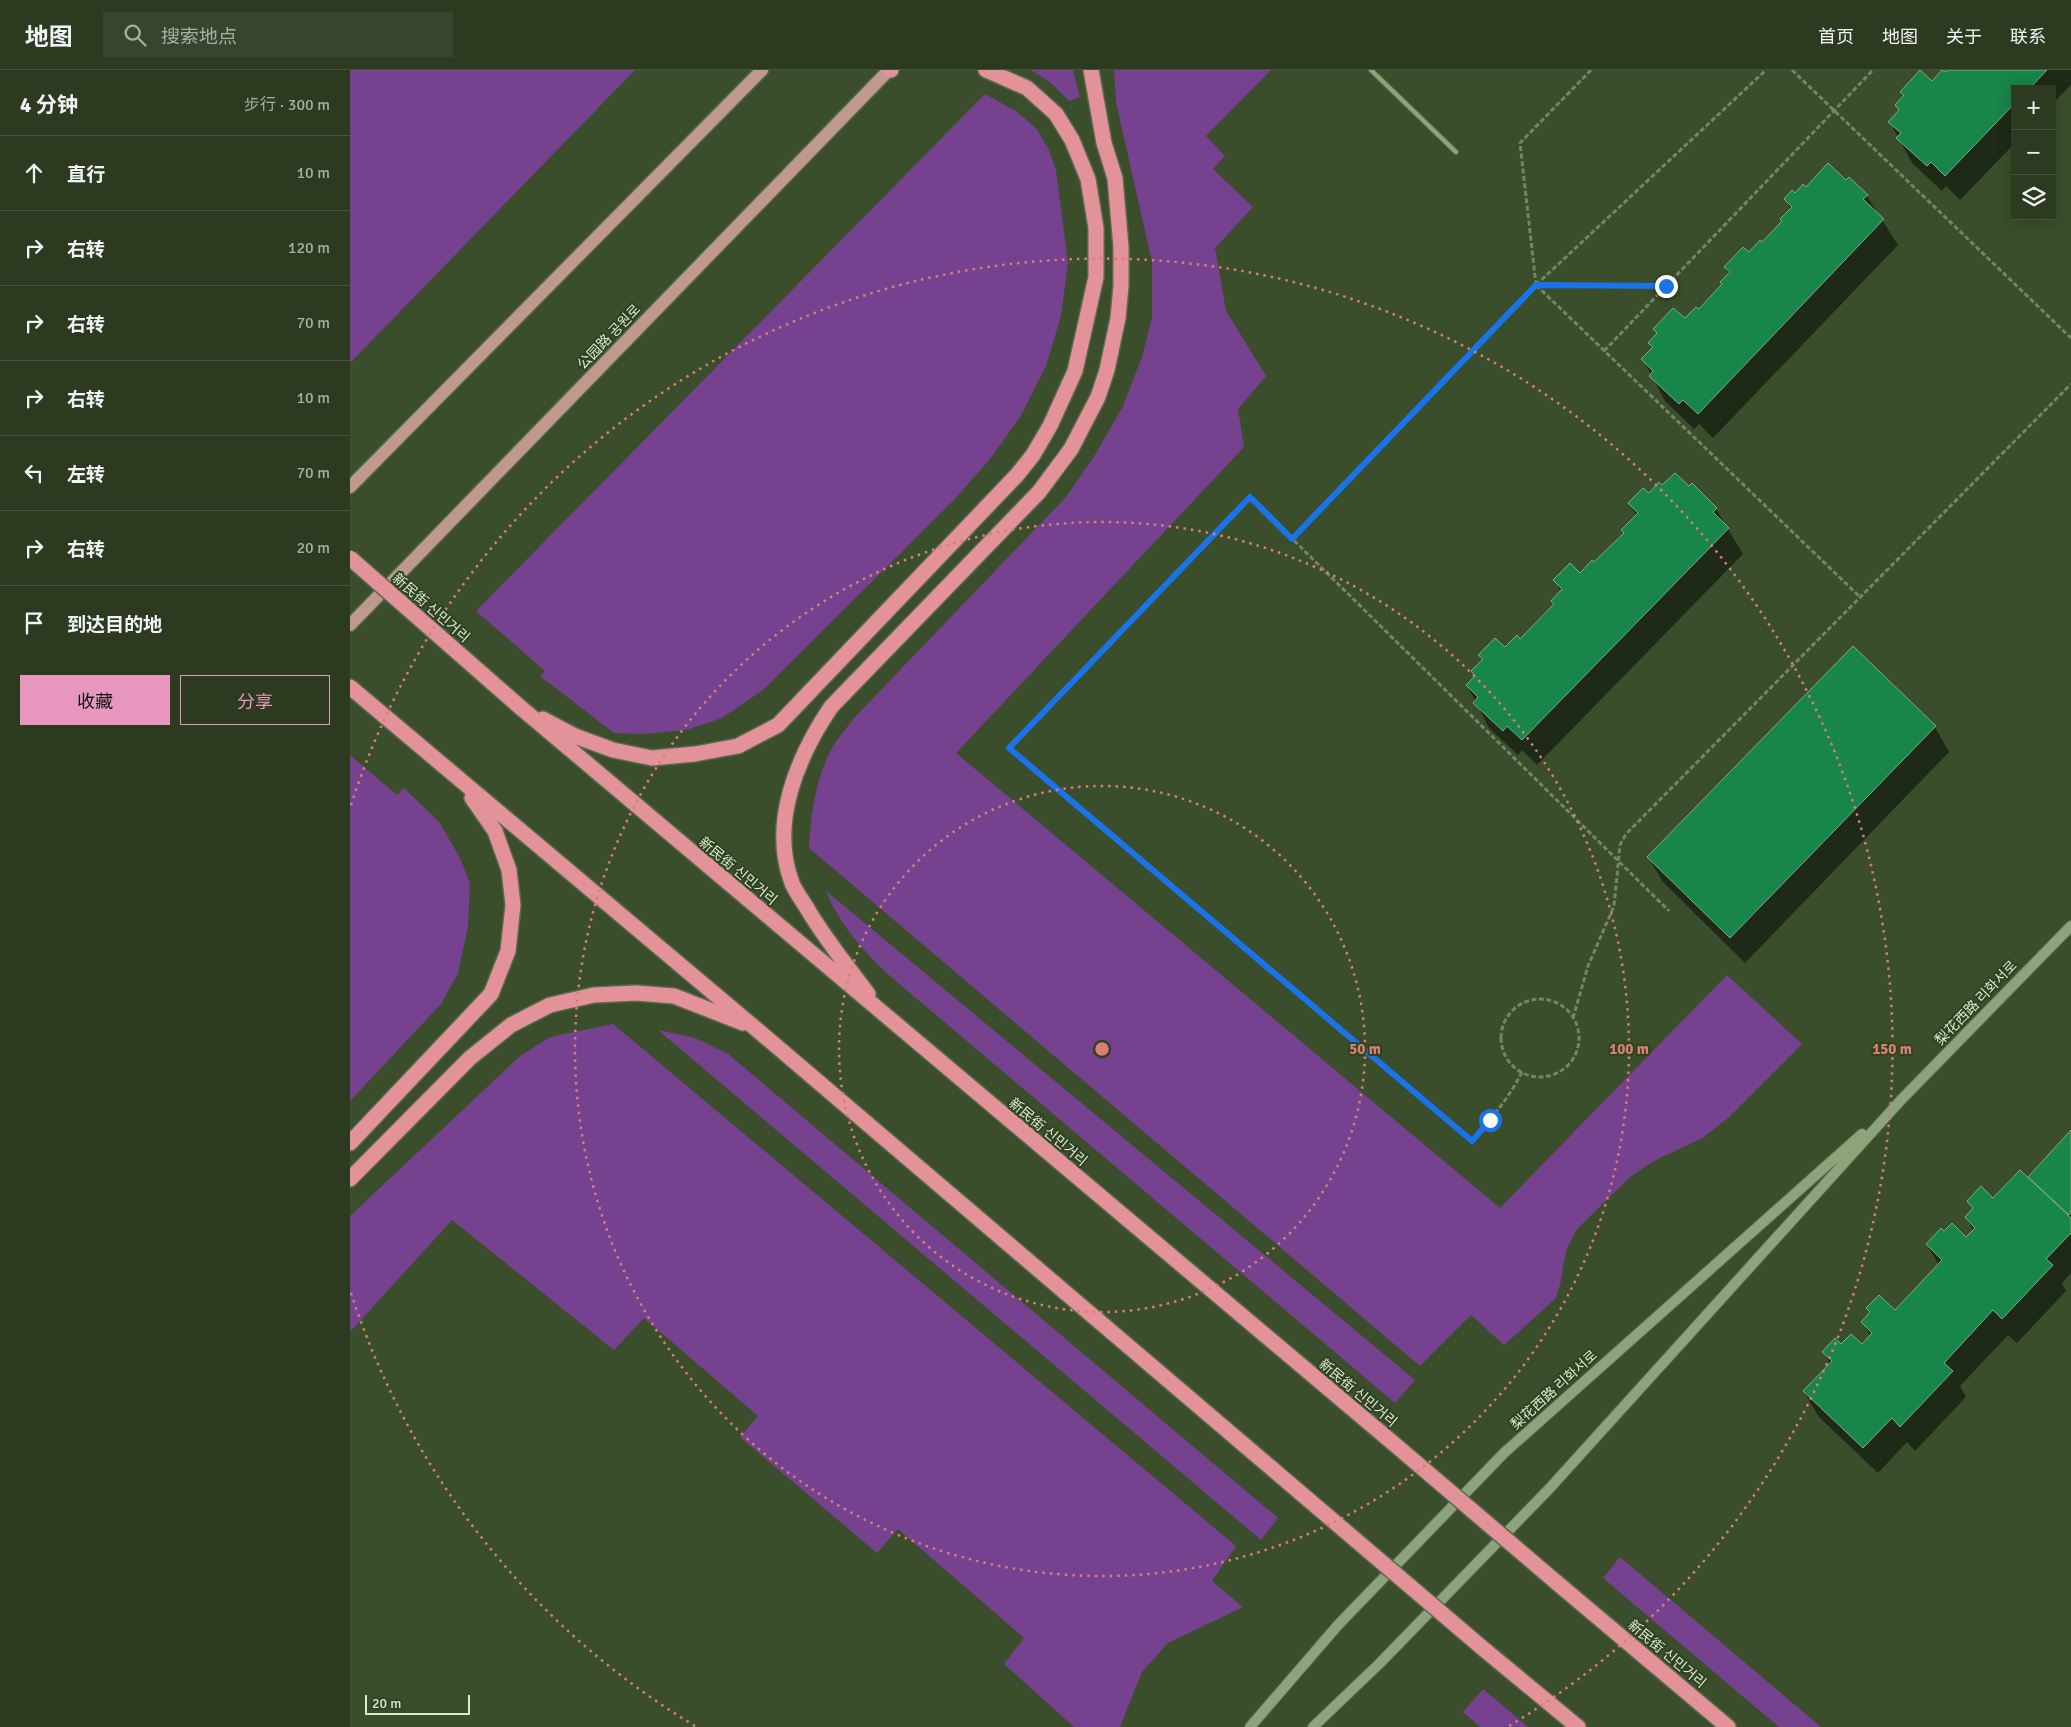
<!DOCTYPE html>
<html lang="zh">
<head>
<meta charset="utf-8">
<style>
	:root { --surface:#2c3a20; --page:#38452d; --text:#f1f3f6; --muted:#a6ada5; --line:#48543e; --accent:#e797bd }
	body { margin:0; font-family:Signika,"Noto Sans SC","Noto Sans KR",sans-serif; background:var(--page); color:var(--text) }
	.controls { position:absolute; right:15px; top:15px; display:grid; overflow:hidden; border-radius:0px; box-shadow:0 2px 12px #0003 }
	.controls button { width:45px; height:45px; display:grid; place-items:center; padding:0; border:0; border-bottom:1px solid var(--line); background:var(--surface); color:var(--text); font:25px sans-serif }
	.scale { position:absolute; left:15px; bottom:12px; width:105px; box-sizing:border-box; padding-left:5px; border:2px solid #dce8d4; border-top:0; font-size:14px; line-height:18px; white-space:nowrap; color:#dce8d4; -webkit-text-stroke:4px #304321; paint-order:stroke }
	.stop { position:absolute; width:15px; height:15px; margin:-11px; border:4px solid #1a73e8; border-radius:50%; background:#fff }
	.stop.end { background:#1a73e8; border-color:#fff; box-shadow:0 1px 5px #0008 }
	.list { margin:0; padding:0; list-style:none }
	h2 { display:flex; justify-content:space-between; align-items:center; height:65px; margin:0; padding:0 20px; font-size:21px }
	h2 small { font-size:16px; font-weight:400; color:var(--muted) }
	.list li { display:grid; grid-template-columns:32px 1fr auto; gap:15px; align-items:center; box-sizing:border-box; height:75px; padding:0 20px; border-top:1px solid var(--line) }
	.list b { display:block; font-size:19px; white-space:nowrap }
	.list em { font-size:16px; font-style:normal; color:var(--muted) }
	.actions { display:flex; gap:10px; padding:15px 20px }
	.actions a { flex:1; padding:11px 0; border:1px solid var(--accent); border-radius:0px; text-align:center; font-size:18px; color:var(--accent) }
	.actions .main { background:var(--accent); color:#111 }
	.icon { flex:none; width:28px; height:28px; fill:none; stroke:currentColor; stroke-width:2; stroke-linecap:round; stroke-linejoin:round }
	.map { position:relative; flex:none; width:1721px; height:1657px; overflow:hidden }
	header { display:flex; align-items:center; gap:30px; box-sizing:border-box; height:70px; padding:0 25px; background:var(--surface); border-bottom:1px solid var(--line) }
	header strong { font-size:24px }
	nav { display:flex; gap:28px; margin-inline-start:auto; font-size:18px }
	.search { width:350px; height:45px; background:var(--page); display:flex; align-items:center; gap:12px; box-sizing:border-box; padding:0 18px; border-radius:0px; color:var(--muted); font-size:19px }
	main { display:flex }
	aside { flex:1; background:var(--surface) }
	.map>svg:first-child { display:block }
	.green { fill:#764290 }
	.shadow { fill:#0007 }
	.building { fill:#188549; stroke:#81a98b }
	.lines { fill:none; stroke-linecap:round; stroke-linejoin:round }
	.lane-casing { stroke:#59694c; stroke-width:6 }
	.secondary-casing { stroke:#59694c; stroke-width:12 }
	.primary-casing { stroke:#59694c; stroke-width:15 }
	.highway-casing { stroke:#59694c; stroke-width:18 }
	.path { stroke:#748567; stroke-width:3; stroke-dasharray:5 2.5; stroke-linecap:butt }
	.lane { stroke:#8ca37c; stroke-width:4 }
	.secondary { stroke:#8ca37c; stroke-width:10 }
	.primary { stroke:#c0998e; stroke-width:12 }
	.highway { stroke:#e3929a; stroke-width:15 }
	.highway-bridge-casing { stroke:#59694c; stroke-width:18; stroke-linecap:butt }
	.highway-bridge { stroke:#e3929a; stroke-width:15 }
	.route { stroke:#1a73e8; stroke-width:6 }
	.ring { fill:none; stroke:#d97e75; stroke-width:2.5; stroke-dasharray:2.5 5 }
	.labels { text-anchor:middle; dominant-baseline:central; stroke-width:4; stroke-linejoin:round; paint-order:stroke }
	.street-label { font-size:14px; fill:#dce8d4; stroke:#304321 }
	.centre { fill:#d97e75; stroke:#304321; stroke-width:2.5 }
	.ring-label { font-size:15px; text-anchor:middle; font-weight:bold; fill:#d97e75; stroke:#304321; stroke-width:4; stroke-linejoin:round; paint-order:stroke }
</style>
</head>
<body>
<header>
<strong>地图</strong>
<div class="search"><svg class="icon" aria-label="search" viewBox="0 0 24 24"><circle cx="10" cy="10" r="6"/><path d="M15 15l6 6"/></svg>搜索地点</div>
<nav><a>首页</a><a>地图</a><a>关于</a><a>联系</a></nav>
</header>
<main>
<aside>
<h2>4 分钟<small>步行 · 300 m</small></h2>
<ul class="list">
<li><svg class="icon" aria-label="ahead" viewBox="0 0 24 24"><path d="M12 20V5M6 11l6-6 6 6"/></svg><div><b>直行</b></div><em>10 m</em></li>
<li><svg class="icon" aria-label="right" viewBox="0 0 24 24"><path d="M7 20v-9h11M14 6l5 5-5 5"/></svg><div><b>右转</b></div><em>120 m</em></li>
<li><svg class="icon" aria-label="right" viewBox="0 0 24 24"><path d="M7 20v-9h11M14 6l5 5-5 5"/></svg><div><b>右转</b></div><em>70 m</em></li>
<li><svg class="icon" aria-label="right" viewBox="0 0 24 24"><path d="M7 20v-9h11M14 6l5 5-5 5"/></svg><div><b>右转</b></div><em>10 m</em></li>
<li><svg class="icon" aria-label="left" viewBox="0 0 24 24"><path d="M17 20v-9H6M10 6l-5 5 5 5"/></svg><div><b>左转</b></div><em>70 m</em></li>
<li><svg class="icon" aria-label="right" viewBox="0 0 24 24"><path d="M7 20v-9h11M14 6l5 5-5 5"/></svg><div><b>右转</b></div><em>20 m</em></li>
<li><svg class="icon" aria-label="arrive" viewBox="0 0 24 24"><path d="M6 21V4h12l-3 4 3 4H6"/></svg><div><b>到达目的地</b></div></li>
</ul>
<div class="actions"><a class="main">收藏</a><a>分享</a></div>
</aside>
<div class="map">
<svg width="1721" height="1657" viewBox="0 0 1721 1657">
	<rect width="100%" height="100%" fill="#3a4e2b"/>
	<!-- green -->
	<path class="green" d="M0 0H285L0 293Z
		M681 0H723L730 27 719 31 701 13Z
		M764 0H921L856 66 875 86 863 99 903 137 865 178 876 241 916 306 888 339 894 377 606 683 1150 1138 1377 905 1452 974 1378 1048 1354 1067 1304 1091 1280 1107 1227 1159 1216 1181 1210 1215 1205 1229 1154 1275 1121 1245 1070 1296 459 778C461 744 465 711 481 680 487 669 496 659 504 648L716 427 745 385 773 336 792 287 802 247V192L766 32Z
		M635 24 666 41 686 58 698 78 706 100 718 193 711 246 696 296 670 347 640 389 604 430 413 620 372 648 336 660 293 664 264 663 190 606 195 601 126 541Z
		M0 685 47 725 54 718 89 752 109 786 120 813 118 857 108 903 91 934 0 1031Z
		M476 821 1065 1310 1045 1333 540 906C513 881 490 855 476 821Z
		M263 954 886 1476 862 1511 893 1537 818 1573 792 1602 770 1657H724L654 1594 674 1568 548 1459 527 1483 390 1367 408 1346 294 1248 264 1280 102 1150 0 1262V1146L170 986 200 967Z
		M308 960 345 968 378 984 928 1448 911 1470Z
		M1270 1487 1471 1657H1429L1253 1508Z
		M1133 1619 1178 1657H1130L1113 1642Z"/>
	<!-- shadow -->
	<path class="shadow" d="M1593 0 1596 3 1599 0H1721V15L1702 34V19H1665V73L1610 130 1596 116 1592 121 1562 93 1540 52 1550 41 1554 27 1551 22 1582 13Z
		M1496 112 1517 126 1548 175 1363 368 1349 354 1344 359 1315 331 1293 289 1303 279 1299 273 1307 264 1305 259 1335 250 1349 241 1373 215 1379 204 1375 197 1412 174 1433 152 1441 139 1436 130 1456 118Z
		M1342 415 1366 439 1393 484 1187 695 1172 680 1168 685 1139 658 1117 615 1125 607 1122 602 1133 590 1130 585 1155 579 1170 570 1205 535 1202 531 1211 522 1205 510 1230 504 1244 494 1275 463 1287 446 1279 433 1312 416 1339 418Z
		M1585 657 1599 682 1395 893 1313 812 1298 787Z
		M1721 1062V1203L1712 1213 1716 1221 1667 1273 1658 1265 1610 1316 1616 1327 1565 1381 1557 1372 1528 1403 1469 1347 1454 1322 1480 1294 1474 1282 1491 1276 1512 1275 1521 1266 1512 1252 1520 1244 1517 1239 1545 1242 1589 1195 1577 1175 1616 1169 1624 1161 1616 1147 1623 1140 1618 1131 1643 1129 1678 1109Z"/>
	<!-- building -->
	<path class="building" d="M1570 0 1582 11 1592 0 1596 2 1597 0H1697L1679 19H1665V33L1595 106 1581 92 1577 96 1546 68 1551 63 1538 52 1549 40 1545 35 1554 25 1550 22Z
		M1478 93 1496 110 1499 107 1518 125 1513 129 1534 149 1348 344 1333 330 1329 334 1299 306 1303 301 1291 289 1303 277 1298 273 1307 263 1303 259 1323 238 1335 248 1346 237 1349 239 1372 214 1370 212 1380 202 1374 197 1393 177 1399 182 1410 170 1412 172 1432 151 1430 149 1442 137 1434 129 1442 120 1445 123 1453 114 1456 117Z
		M1325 403 1339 416 1342 413 1367 438 1363 442 1379 458 1172 670 1157 656 1153 661 1123 633 1128 627 1116 615 1125 606 1121 601 1133 589 1128 585 1145 568 1155 577 1167 565 1170 569 1204 534 1201 531 1212 519 1203 510 1220 493 1230 503 1242 490 1244 492 1274 463 1271 460 1288 443 1278 433 1293 418 1299 423 1309 412 1312 415Z
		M1503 576 1586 656 1380 868 1297 787Z
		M1721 1060V1143L1719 1145 1678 1107Z
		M1670 1100 1721 1148V1163L1696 1189 1703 1195 1652 1249 1643 1240 1594 1293 1603 1301 1550 1357 1542 1348 1513 1378 1453 1321 1482 1291 1472 1282 1485 1268 1491 1274 1501 1264 1512 1274 1522 1263 1511 1252 1520 1242 1516 1238 1529 1225 1545 1240 1592 1190 1576 1174 1591 1158 1594 1161 1602 1153 1616 1167 1625 1158 1615 1147 1623 1138 1617 1131 1631 1116 1643 1128Z"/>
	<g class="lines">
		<!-- lane casing -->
		<g class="lane-casing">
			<path id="lane" d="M1021 0 1106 82"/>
		</g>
		<!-- secondary casing -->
		<g class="secondary-casing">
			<path id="secondary" d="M900 1657 988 1555 1154 1383 1512 1064
				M963 1657 1030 1593 1199 1419 1551 1030 1721 856"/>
		</g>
		<!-- primary casing -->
		<g class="primary-casing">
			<path id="primary" d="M0 417 412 0
				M0 555 539 0"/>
		</g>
		<!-- highway casing -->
		<g class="highway-casing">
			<path id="highway" d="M539 0H541
				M0 617 405 958 974 1443
				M170 637 1043 1373
				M193 649 225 666 263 680 302 688 345 684 388 676 428 655 667 405 683 385 700 356 725 301 746 207V158L738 109 722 70 706 44 677 18 636 0
				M518 924C497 896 476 870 458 840 453 831 446 823 442 813 419 753 448 686 481 637L689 422 721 379 748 327 757 300 768 248 771 216V177L765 108 754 73 741 0
				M0 1073 141 924 158 881 163 835 159 800 145 761 122 728
				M0 1109 120 988 161 955 200 935 244 925 286 923 324 926 393 953
				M1206 1512 1378 1657
				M1136 1581 1228 1657"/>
		</g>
		<!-- path -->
		<path class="path" d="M1241 0 1170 73 1186 215 1316 216
			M1442 0 1721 268
			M1186 215 1416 0
			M1254 281 1523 0
			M942 469 1186 215 1510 527
			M1151 968a39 39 0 1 1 78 0a39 39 0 1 1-78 0Z
			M1223 948 1238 896 1264 836 1270 775 1276 764 1721 314
			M1172 1002C1159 1028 1141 1049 1122 1071L659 678 900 427 1319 841"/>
		<!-- lane -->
		<use href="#lane" class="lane"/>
		<!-- secondary -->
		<use href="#secondary" class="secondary"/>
		<!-- primary -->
		<use href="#primary" class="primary"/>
		<!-- highway -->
		<use href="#highway" class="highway"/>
		<!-- highway-bridge casing -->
		<g class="highway-bridge-casing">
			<path id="highway-bridge" d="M0 488 170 637
				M1043 1373 1206 1512
				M974 1443 1136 1581"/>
		</g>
		<!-- highway-bridge -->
		<use href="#highway-bridge" class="highway-bridge"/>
	</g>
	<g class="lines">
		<!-- route -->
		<path class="route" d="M1140 1050 1122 1071 659 678 900 427 942 469 1186 215 1316 216"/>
	</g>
	<!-- distance rings -->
	<g class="ring">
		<circle cx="752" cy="979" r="263"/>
		<circle cx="752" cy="979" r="527"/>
		<path d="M345 1656A790 790 0 0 1 1 1223M1 735A790 790 0 1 1 1159 1656"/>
	</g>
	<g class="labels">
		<!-- street labels -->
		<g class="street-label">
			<text transform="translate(259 267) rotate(-46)">公园路 공원로</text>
			<text transform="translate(81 538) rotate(41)">新民街 신민거리</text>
			<text transform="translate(388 801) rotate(40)">新民街 신민거리</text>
			<text transform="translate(1626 933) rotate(-46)">梨花西路 리화서로</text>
			<text transform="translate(698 1062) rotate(40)">新民街 신민거리</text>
			<text transform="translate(1204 1320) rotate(-42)">梨花西路 리화서로</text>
			<text transform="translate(1008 1323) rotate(40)">新民街 신민거리</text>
			<text transform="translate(1317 1584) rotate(40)">新民街 신민거리</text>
		</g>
	</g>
	<circle cx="752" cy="979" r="8" class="centre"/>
	<g class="ring-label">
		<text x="1015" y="984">50 m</text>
		<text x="1279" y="984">100 m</text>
		<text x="1542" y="984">150 m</text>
	</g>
</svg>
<div class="controls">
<button>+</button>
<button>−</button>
<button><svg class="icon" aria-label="layers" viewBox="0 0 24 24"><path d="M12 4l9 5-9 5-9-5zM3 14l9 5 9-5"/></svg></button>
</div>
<div class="scale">20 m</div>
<div class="stop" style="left:1140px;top:1050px"></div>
<div class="stop end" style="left:1316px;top:216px"></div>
</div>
</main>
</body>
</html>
